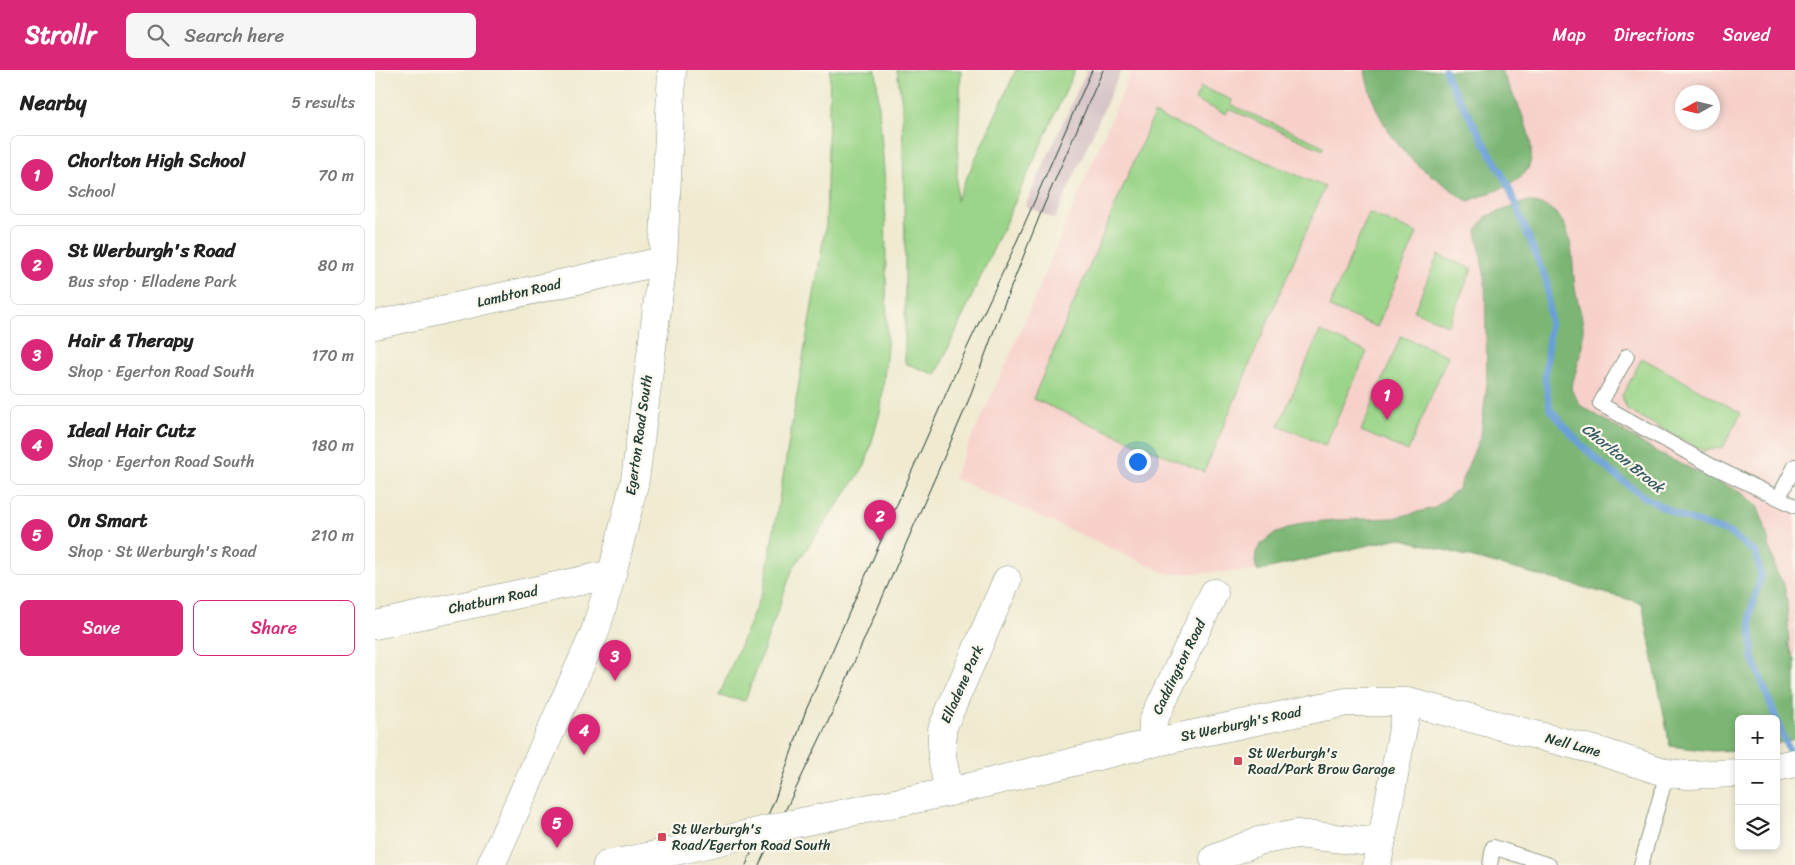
<!DOCTYPE html>
<html lang="en">
<head>
<meta charset="utf-8">
<style>
	:root { --surface:#fff; --page:#f6f6f6; --text:#222; --muted:#767676; --line:#e0e0e0; --accent:#db2777 }
	body { margin:0; font-family:Sriracha,sans-serif; background:var(--page); color:var(--text) }
	.controls { position:absolute; right:15px; bottom:15px; display:grid; overflow:hidden; border-radius:8px; box-shadow:0 2px 8px #0003 }
	.controls button { width:45px; height:45px; display:grid; place-items:center; padding:0; border:0; border-bottom:1px solid var(--line); background:var(--surface); color:var(--text); font:25px sans-serif }
	.compass { position:absolute; left:1300px; top:15px; width:45px; height:45px; border-radius:50%; background:var(--surface); box-shadow:0 2px 8px #0003; rotate:262deg }
	.you { position:absolute; left:762px; top:391px; width:18px; height:18px; margin:-12px; border:4px solid #fff; border-radius:50%; background:#1a73e8; box-shadow:0 0 0 8px #1a73e833 }
	.badge { display:grid; place-items:center; width:32px; height:32px; border-radius:50%; background:var(--accent); color:#fff; font-size:16px; font-weight:700 }
	.pin { position:absolute; translate:-50% -41px; filter:drop-shadow(0 1px 2px #0008) }
	.pin::after { content:''; position:absolute; top:26px; width:18px; height:15px; background:inherit; clip-path:polygon(0 0,100% 0,50% 100%) }
	.list { margin:0; padding:0; list-style:none }
	h2 { display:flex; justify-content:space-between; align-items:center; height:65px; margin:0; padding:0 20px; font-size:21px }
	h2 small { font-size:16px; font-weight:400; color:var(--muted) }
	.list li { display:grid; grid-template-columns:32px 1fr auto; gap:15px; align-items:center; box-sizing:border-box; height:80px; margin:0 10px 10px; padding:0 10px; border:1px solid var(--line); border-radius:8px }
	.list b { display:block; font-size:19px; white-space:nowrap }
	.list p { margin:0; font-size:16px; white-space:nowrap; color:var(--muted) }
	.list em { font-size:16px; font-style:normal; color:var(--muted) }
	.actions { display:flex; gap:10px; padding:15px 20px }
	.actions a { flex:1; padding:11px 0; border:1px solid var(--accent); border-radius:8px; text-align:center; font-size:18px; color:var(--accent) }
	.actions .main { background:var(--accent); color:#fff }
	.icon { flex:none; width:28px; height:28px; fill:none; stroke:currentColor; stroke-width:2; stroke-linecap:round; stroke-linejoin:round }
	.map { position:relative; flex:none; width:1420px; height:795px; overflow:hidden }
	header { display:flex; align-items:center; gap:30px; box-sizing:border-box; height:70px; padding:0 25px; background:var(--accent); color:#fff }
	header strong { font-size:24px }
	nav { display:flex; gap:28px; margin-inline-start:auto; font-size:18px }
	.search { width:350px; height:45px; background:var(--page); display:flex; align-items:center; gap:12px; box-sizing:border-box; padding:0 18px; border-radius:8px; color:var(--muted); font-size:19px }
	main { display:flex }
	aside { flex:1; background:var(--surface) }
	.map>svg:first-child { display:block }
	.built { fill:#f7d0ca; fill-rule:evenodd }
	.industrial { fill:#d2bec2 }
	.green { fill:#9bd589; stroke:#5d895e }
	.forest { fill:#7cb675; stroke:#4e7a54 }
	.lines { fill:none; stroke-linecap:round; stroke-linejoin:round }
	.stream { stroke:#6aa0d7; stroke-width:7 }
	.service-casing { stroke:#889482; stroke-width:16 }
	.minor-casing { stroke:#889482; stroke-width:29 }
	.tertiary-casing { stroke:#889482; stroke-width:29 }
	.service { stroke:#fff; stroke-width:14 }
	.minor { stroke:#fff; stroke-width:28 }
	.tertiary { stroke:#fff; stroke-width:28 }
	.tram { stroke:#1f3d34; stroke-width:1 }
	.tertiary-bridge-casing { stroke:#889482; stroke-width:29; stroke-linecap:butt }
	.tertiary-bridge { stroke:#fff; stroke-width:28 }
	.poi-dot { fill:#d1495b; stroke:#fbf7ec; stroke-width:2 }
	.labels { text-anchor:middle; dominant-baseline:central; stroke-width:4.5; stroke-linejoin:round; paint-order:stroke }
	.street-label { font-size:14px; fill:#1f3d34; stroke:#fbf7ec }
	.poi-label { font-size:14px; fill:#1f3d34; stroke:#fbf7ec; text-anchor:start }
	.water-label { font-size:15px; font-style:italic; fill:#365b65; stroke:#fbf7ec }
</style>
</head>
<body>
<header>
<strong>Strollr</strong>
<div class="search"><svg class="icon" aria-label="search" viewBox="0 0 24 24"><circle cx="10" cy="10" r="6"/><path d="M15 15l6 6"/></svg>Search here</div>
<nav><a>Map</a><a>Directions</a><a>Saved</a></nav>
</header>
<main>
<aside>
<h2>Nearby<small>5 results</small></h2>
<ul class="list">
<li><span class="badge">1</span><div><b>Chorlton High School</b><p>School</p></div><em>70 m</em></li>
<li><span class="badge">2</span><div><b>St Werburgh's Road</b><p>Bus stop · Elladene Park</p></div><em>80 m</em></li>
<li><span class="badge">3</span><div><b>Hair &amp; Therapy</b><p>Shop · Egerton Road South</p></div><em>170 m</em></li>
<li><span class="badge">4</span><div><b>Ideal Hair Cutz</b><p>Shop · Egerton Road South</p></div><em>180 m</em></li>
<li><span class="badge">5</span><div><b>On Smart</b><p>Shop · St Werburgh's Road</p></div><em>210 m</em></li>
</ul>
<div class="actions"><a class="main">Save</a><a>Share</a></div>
</aside>
<div class="map">
<svg width="1420" height="795" viewBox="0 0 1420 795">
	<rect width="100%" height="100%" fill="#fbf7ec"/>
	<filter id="ink" filterUnits="userSpaceOnUse"><feTurbulence type="fractalNoise" baseFrequency=".02" numOctaves="2"/><feDisplacementMap in="SourceGraphic" scale="10" xChannelSelector="R" yChannelSelector="G"/><feConvolveMatrix kernelMatrix="1 2 1 2 8 2 1 2 1" color-interpolation-filters="sRGB"/></filter>
	<filter id="wash" filterUnits="userSpaceOnUse"><feTurbulence type="fractalNoise" baseFrequency=".0096" numOctaves="4" result="noise"/><feDisplacementMap in="SourceGraphic" scale="20" xChannelSelector="R" yChannelSelector="G"/><feGaussianBlur stdDeviation="1.12" result="paint"/><feColorMatrix in="noise" values="0 0 0 0 0 0 0 0 0 0 0 0 0 0 0 0 0 1.4 0 .05"/><feComposite in="paint" operator="in"/></filter>
	<g filter="url(#wash)">
		<rect width="100%" height="100%" fill="#f0ead0"/>
		<!-- built -->
		<path class="built" d="M757 0H1420V669L1401 674V649H1364V680L1337 681 1295 676 1267 533 1024 468 882 501 794 504 578 408 632 292ZM1308 22H1338V52H1308Z"/>
		<!-- industrial -->
		<path class="industrial" d="M712 0H746L680 149 650 136Z"/>
		<!-- green -->
		<path class="green" d="M455 0H501L510 114 512 276 506 339 490 396 418 498 370 631 344 626 389 518 451 154Z
			M522 0H586L581 131 641 0H700L561 305 530 293V172L527 35Z
			M826 17 857 30 856 35 949 76 948 80 854 39 851 44 820 30Z
			M779 44 950 117 829 402 658 329Z
			M994 143 1042 163 1002 257 954 237Z
			M1063 185 1097 199 1073 255 1039 241Z
			M945 261 992 282 950 376 904 355Z
			M1026 266 1073 286 1033 381 986 361Z
			M1267 288 1366 343 1348 377 1329 381 1252 340 1247 326Z"/>
		<!-- forest -->
		<path class="forest" d="M990 0H1126C1137 23 1171 81 1149 104 1138 117 1110 124 1094 131 1082 126 1079 121 1069 114 1058 106 1044 98 1035 88 1012 64 995 33 990 0Z
			M1153 131C1162 134 1174 136 1181 143 1201 164 1196 198 1201 224 1203 235 1208 247 1208 258 1209 278 1201 299 1196 319L1205 335 1285 384 1367 423 1382 436 1389 454 1401 501 1409 514 1412 532 1414 576 1420 590V669L1401 674V649H1364V680L1337 681 1295 676 1267 533 1024 468 882 501 880 491 881 482 886 474 897 465 927 453 961 450 1018 448 1059 438 1083 419 1106 365 1112 313 1110 209 1101 160 1112 146Z"/>
		<g class="lines">
			<!-- stream -->
			<path class="stream" d="M1070 0 1074 11 1131 111 1172 213 1175 253 1170 309 1175 339 1205 374 1236 402 1271 428 1307 447 1355 463 1381 483 1386 506 1375 543 1378 589 1417 689"/>
		</g>
	</g>
	<g filter="url(#ink)">
		<g class="lines">
			<!-- service casing -->
			<g class="service-casing">
				<path id="service" d="M1252 286 1225 334 1337 396 1420 436
					M1404 427 1420 396
					M1115 795 1118 777 1174 795
					M1266 795 1292 703"/>
			</g>
			<!-- minor casing -->
			<g class="minor-casing">
				<path id="minor" d="M0 255 288 191
					M0 555 237 504
					M777 673 778 651 839 523
					M574 722 567 687V659L632 510
					M839 789 883 771 922 764 1006 773
					M116 795 220 562 237 504 260 410 288 191 297 0"/>
			</g>
			<!-- tertiary casing -->
			<g class="tertiary-casing">
				<path id="tertiary" d="M1401 697 1420 693
					M417 754 574 722 777 673 971 632H1033L1227 682 1292 703 1313 705 1364 703
					M232 795 310 779
					M1002 795 1033 632"/>
			</g>
			<!-- service -->
			<use href="#service" class="service"/>
			<!-- minor -->
			<use href="#minor" class="minor"/>
			<!-- tertiary -->
			<use href="#tertiary" class="tertiary"/>
			<!-- tram -->
			<path class="tram" d="M371 795 400 729 431 640 582 299 634 189 717 0
				M384 795 452 654 591 337 624 247 669 135 728 0"/>
			<!-- tertiary-bridge casing -->
			<g class="tertiary-bridge-casing">
				<path id="tertiary-bridge" d="M310 779 417 754"/>
			</g>
			<!-- tertiary-bridge -->
			<use href="#tertiary-bridge" class="tertiary-bridge"/>
		</g>
	</g>
	<!-- markers -->
	<g class="poi-dot">
		<rect x="858" y="686" width="10" height="10" rx="2.5"/>
		<rect x="282" y="762" width="10" height="10" rx="2.5"/>
	</g>
	<g class="labels">
		<!-- street labels -->
		<g class="street-label">
			<text transform="translate(144 223) rotate(-13)">Lambton Road</text>
			<text transform="translate(264 365) rotate(-82)">Egerton Road South</text>
			<text transform="translate(118 530) rotate(-12)">Chatburn Road</text>
			<text transform="translate(804 597) rotate(-64)">Caddington Road</text>
			<text transform="translate(587 614) rotate(-66)">Elladene Park</text>
			<text transform="translate(866 654) rotate(-12)">St Werburgh's Road</text>
			<text transform="translate(1198 675) rotate(15)">Nell Lane</text>
		</g>
		<!-- poi labels -->
		<g class="poi-label">
			<text x="873" y="683">St Werburgh's<tspan x="873" dy="16">Road/Park Brow Garage</tspan></text>
			<text x="297" y="759">St Werburgh's<tspan x="297" dy="16">Road/Egerton Road South</tspan></text>
		</g>
		<!-- water labels -->
		<g class="water-label">
			<text transform="translate(1248 388) rotate(39)">Chorlton Brook</text>
		</g>
	</g>
</svg>
<div class="controls">
<button>+</button>
<button>−</button>
<button><svg class="icon" aria-label="layers" viewBox="0 0 24 24"><path d="M12 4l9 5-9 5-9-5zM3 14l9 5 9-5"/></svg></button>
</div>
<svg class="compass" viewBox="-18 -18 36 36"><path d="M0-13l5 13h-10z" fill="#e53935"/><path d="M0 13l5-13h-10z" fill="#767676"/></svg>
<div class="you"></div>
<div class="pin badge" style="left:1012px;top:350px">1</div>
<div class="pin badge" style="left:505px;top:471px">2</div>
<div class="pin badge" style="left:240px;top:611px">3</div>
<div class="pin badge" style="left:209px;top:685px">4</div>
<div class="pin badge" style="left:182px;top:778px">5</div>
</div>
</main>
</body>
</html>
